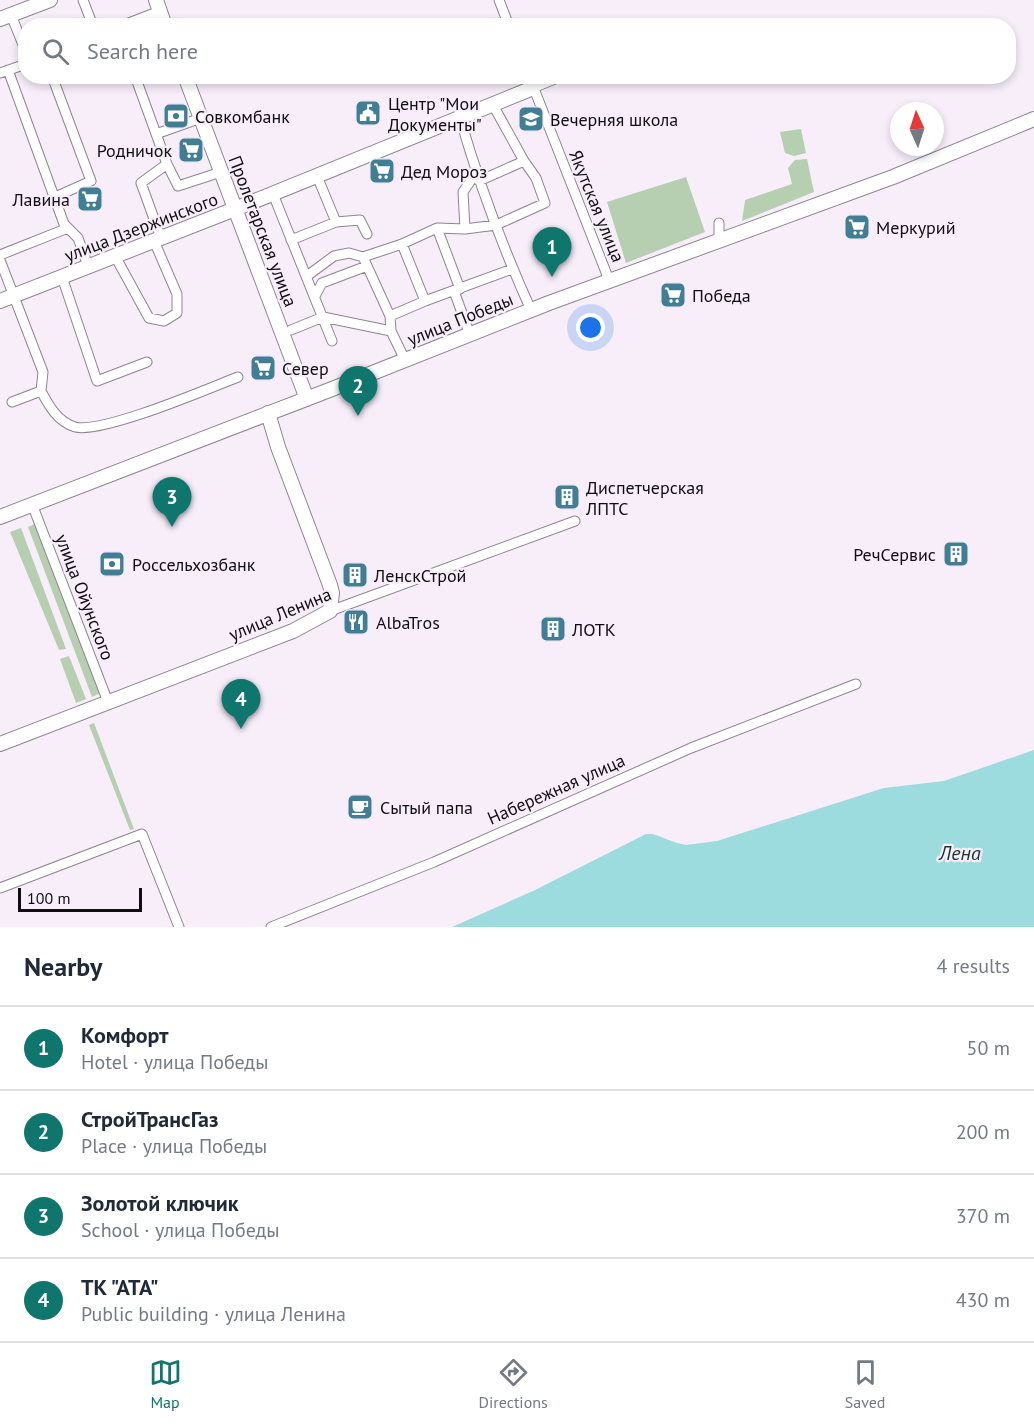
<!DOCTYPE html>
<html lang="en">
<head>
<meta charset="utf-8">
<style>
	:root { --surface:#fff; --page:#f2f2f3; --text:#1f2937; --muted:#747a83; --line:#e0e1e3; --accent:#0f766e }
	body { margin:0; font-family:"PT Sans",sans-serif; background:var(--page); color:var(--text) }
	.compass { position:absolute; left:890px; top:102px; width:54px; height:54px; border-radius:50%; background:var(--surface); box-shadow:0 3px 9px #0003; rotate:357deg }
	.scale { position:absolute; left:18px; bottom:15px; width:124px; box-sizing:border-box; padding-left:6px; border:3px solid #100d11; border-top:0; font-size:16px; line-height:21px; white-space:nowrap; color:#100d11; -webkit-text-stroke:4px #f7eefa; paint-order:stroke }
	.you { position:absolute; left:591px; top:328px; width:21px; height:21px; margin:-15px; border:4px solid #fff; border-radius:50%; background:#1a73e8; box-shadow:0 0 0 9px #1a73e833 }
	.badge { display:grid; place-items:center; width:39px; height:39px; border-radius:50%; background:var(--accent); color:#fff; font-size:20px; font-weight:700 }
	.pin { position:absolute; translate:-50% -50px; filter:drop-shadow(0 2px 3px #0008) }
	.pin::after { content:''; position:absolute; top:32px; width:21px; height:18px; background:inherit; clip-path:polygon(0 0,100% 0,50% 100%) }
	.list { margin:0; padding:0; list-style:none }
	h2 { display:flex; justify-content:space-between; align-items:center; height:78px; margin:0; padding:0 24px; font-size:26px }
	h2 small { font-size:20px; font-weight:400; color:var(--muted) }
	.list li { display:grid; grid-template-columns:39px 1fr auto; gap:18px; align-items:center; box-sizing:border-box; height:84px; padding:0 24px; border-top:2px solid var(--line) }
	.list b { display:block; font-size:22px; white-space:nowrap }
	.list p { margin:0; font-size:20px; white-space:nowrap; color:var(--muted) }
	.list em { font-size:20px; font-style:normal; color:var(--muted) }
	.icon { flex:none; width:33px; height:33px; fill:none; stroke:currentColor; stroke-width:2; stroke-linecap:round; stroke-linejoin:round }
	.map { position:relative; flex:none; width:1034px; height:927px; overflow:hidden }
	.search { position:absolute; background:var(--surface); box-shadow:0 3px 9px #0003; left:18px; right:18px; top:18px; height:66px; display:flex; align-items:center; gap:15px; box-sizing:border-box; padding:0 21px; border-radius:24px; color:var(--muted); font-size:22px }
	.sheet { height:414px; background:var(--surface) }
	nav { display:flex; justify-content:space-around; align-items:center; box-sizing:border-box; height:84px; border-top:2px solid var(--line); background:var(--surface); font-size:16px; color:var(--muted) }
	nav a { display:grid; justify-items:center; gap:3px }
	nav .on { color:var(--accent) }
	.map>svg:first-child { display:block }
	.green { fill:#b6cfb1 }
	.water { fill:#9cdbde }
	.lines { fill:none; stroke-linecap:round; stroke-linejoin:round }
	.street-casing { stroke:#8e8590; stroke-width:11 }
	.secondary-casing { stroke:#8e8590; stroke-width:16 }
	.street { stroke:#fff; stroke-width:9 }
	.secondary { stroke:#fff; stroke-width:14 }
	.labels { text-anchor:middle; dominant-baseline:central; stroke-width:4.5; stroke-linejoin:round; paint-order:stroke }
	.poi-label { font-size:18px; fill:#100d11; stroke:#f7eefa; text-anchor:start }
	.street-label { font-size:18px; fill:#100d11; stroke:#f7eefa }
	.water-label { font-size:20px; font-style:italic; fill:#153537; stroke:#f7eefa }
</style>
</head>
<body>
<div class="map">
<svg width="1034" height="927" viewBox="0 0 1034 927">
	<rect width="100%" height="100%" fill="#f7eefa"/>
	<!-- green -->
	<path class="green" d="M801 129 806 153 794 156 785 153 780 132Z
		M807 159 814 192 742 221 745 200 792 184 788 168 795 160Z
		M686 177 705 232 626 263 607 202Z
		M37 523 101 693 92 697 28 527Z
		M21 528 66 649 59 650 10 532Z
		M69 656 86 699 76 703 60 659Z
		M94 723 134 829 130 830 89 725Z"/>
	<!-- water -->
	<path class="water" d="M1034 750V927H452L535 890 646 834H653L677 843 686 845 717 841 884 788 944 781Z"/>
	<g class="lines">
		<!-- street casing -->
		<g class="street-casing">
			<path id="street" d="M83 0 93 26
				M499 0 509 26
				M11 15 26 52
				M121 26 160 11
				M8 70 64 224 78 238 88 266
				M0 73 26 64
				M52 76 91 181 55 197
				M135 76 167 164 178 186 221 172
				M529 76 609 280
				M533 88 562 76
				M460 118C479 184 503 248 531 310
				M156 134 201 118
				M317 176 336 222
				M479 181 524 161
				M273 194 332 341
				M719 223V240
				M437 228 460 289
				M465 229 463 192 476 173
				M161 238 141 183 167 164
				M291 240 336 222 360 220 367 234
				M402 244 425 301
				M0 255 68 228
				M115 256 149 318 164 321 177 313V294L154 241
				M363 257 390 316 391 331 405 360
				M0 260 43 372 41 391 12 402
				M307 276 334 256 349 253 363 257 402 244 437 228 465 229 496 225 545 203 536 178 524 161 493 105
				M62 277 97 381 147 362
				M454 291 470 335
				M315 296 322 283 367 266
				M390 316 425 301 512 269
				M291 330 323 317 391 331
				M41 391C49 406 58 422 75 427 102 434 207 389 238 377
				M32 504 108 702
				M330 611 575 521
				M0 888 142 834 179 927
				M271 927 434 862 691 748 856 684"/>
		</g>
		<!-- secondary casing -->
		<g class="secondary-casing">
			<path id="secondary" d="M156 0 165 26
				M0 19 50 0
				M185 76 307 399
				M0 301 235 209 533 88
				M0 517 332 389 549 303 893 177 1034 119
				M0 744 293 631 330 611 332 593 330 585 278 447 268 413"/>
		</g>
		<!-- street -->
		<use href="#street" class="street"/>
		<!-- secondary -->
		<use href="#secondary" class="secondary"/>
	</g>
	<!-- icons -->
	<defs>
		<g id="civic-square" transform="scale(1.35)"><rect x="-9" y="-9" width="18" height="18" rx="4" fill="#417d94" stroke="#f7eefa"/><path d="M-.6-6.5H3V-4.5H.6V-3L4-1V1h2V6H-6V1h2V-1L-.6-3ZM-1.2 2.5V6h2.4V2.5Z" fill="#fff"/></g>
		<g id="bank-square" transform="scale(1.35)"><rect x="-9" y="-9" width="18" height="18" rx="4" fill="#417d94" stroke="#f7eefa"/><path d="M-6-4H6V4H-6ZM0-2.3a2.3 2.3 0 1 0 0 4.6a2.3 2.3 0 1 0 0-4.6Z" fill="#fff"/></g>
		<g id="school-square" transform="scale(1.35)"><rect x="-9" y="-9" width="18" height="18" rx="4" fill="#417d94" stroke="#f7eefa"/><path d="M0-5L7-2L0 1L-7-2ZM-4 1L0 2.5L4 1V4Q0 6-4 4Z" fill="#fff"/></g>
		<g id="supermarket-square" transform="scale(1.35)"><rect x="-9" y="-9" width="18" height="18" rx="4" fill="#417d94" stroke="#f7eefa"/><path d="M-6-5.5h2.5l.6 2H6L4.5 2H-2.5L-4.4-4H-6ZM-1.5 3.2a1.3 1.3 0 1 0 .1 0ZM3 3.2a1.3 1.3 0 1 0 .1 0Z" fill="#fff"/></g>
		<g id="building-square" transform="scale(1.35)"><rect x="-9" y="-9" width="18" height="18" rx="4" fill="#417d94" stroke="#f7eefa"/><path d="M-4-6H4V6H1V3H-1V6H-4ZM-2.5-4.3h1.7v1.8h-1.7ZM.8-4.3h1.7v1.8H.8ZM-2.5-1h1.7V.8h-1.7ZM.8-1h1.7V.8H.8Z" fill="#fff"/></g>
		<g id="restaurant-square" transform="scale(1.35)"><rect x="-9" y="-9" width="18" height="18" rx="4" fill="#417d94" stroke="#f7eefa"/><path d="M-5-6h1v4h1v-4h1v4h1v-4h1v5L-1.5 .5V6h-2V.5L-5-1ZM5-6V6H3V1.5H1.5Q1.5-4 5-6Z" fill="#fff"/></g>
		<g id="cafe-square" transform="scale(1.35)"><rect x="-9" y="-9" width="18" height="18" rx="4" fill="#417d94" stroke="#f7eefa"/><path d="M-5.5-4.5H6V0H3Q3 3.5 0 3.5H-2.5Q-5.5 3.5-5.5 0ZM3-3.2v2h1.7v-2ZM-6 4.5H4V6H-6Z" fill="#fff"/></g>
	</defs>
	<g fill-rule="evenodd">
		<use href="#civic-square" x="368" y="113"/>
		<use href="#bank-square" x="176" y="116"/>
		<use href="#school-square" x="531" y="119"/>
		<use href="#supermarket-square" x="191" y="150"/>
		<use href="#supermarket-square" x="382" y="171"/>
		<use href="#supermarket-square" x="90" y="199"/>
		<use href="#supermarket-square" x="857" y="227"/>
		<use href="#supermarket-square" x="673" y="295"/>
		<use href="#supermarket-square" x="263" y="368"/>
		<use href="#building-square" x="567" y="497"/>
		<use href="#building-square" x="956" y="554"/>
		<use href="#bank-square" x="112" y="564"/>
		<use href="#building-square" x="355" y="575"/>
		<use href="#restaurant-square" x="356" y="622"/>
		<use href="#building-square" x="553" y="629"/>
		<use href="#cafe-square" x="360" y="807"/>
	</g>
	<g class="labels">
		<!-- poi labels -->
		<g class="poi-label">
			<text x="388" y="103">Центр "Мои<tspan x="388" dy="21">Документы"</tspan></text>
			<text x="195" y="116">Совкомбанк</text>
			<text x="550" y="119">Вечерняя школа</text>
			<text x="172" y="150" text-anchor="end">Родничок</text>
			<text x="401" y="171">Дед Мороз</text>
			<text x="70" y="199" text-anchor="end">Лавина</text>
			<text x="876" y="227">Меркурий</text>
			<text x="692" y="295">Победа</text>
			<text x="282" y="368">Север</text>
			<text x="586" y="487">Диспетчерская<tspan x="586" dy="21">ЛПТС</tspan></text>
			<text x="936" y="554" text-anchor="end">РечСервис</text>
			<text x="132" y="564">Россельхозбанк</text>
			<text x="374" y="575">ЛенскСтрой</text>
			<text x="376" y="622">AlbaTros</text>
			<text x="572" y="629">ЛОТК</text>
			<text x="380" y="807">Сытый папа</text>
		</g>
		<!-- street labels -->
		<g class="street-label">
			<text transform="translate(597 206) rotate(68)">Якутская улица</text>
			<text transform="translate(141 227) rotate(-21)">улица Дзержинского</text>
			<text transform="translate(263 231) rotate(69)">Пролетарская улица</text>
			<text transform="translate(460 319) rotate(-22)">улица Победы</text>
			<text transform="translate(85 597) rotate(69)">улица Ойунского</text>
			<text transform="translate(280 614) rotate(-23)">улица Ленина</text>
			<text transform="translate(556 789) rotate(-24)">Набережная улица</text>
		</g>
		<!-- water labels -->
		<g class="water-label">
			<text x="960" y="853">Лена</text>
		</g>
	</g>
</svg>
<svg class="compass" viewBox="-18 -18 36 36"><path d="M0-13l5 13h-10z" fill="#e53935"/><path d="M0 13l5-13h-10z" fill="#747a83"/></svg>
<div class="scale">100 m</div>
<div class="you"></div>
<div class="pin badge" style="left:552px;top:277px">1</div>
<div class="pin badge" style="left:358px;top:416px">2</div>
<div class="pin badge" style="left:172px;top:527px">3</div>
<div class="pin badge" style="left:241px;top:729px">4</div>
<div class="search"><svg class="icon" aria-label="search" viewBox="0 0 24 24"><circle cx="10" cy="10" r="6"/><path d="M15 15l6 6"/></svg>Search here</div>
</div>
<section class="sheet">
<h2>Nearby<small>4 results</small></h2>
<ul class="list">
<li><span class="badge">1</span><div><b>Комфорт</b><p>Hotel · улица Победы</p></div><em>50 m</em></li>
<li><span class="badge">2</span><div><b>СтройТрансГаз</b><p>Place · улица Победы</p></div><em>200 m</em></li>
<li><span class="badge">3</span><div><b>Золотой ключик</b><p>School · улица Победы</p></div><em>370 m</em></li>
<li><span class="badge">4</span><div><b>ТК &quot;АТА&quot;</b><p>Public building · улица Ленина</p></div><em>430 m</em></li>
</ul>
</section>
<nav>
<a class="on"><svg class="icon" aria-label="map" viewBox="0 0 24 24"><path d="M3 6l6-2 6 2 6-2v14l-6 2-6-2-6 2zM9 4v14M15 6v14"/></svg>Map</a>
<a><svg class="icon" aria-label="directions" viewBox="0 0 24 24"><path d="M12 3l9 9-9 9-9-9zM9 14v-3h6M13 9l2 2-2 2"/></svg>Directions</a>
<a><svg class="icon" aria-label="saved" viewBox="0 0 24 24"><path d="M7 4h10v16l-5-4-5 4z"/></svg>Saved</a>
</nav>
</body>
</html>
